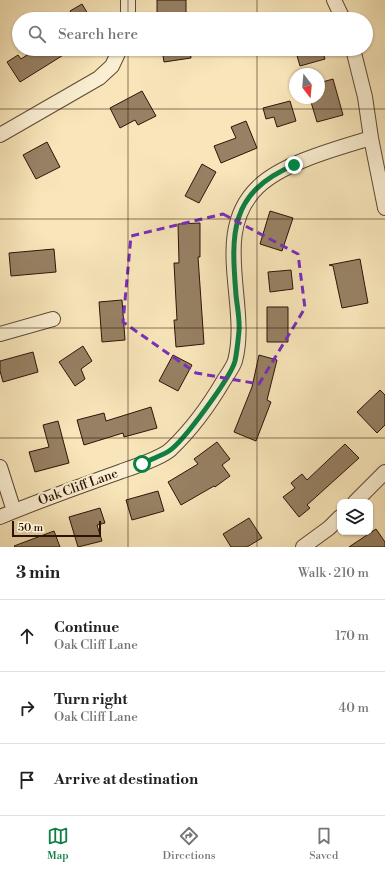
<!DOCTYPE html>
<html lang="en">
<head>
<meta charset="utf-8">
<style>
	:root { --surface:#fff; --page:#f6f6f6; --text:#202124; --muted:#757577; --line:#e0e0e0; --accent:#0b8043 }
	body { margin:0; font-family:"Libre Bodoni",serif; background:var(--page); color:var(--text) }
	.controls { position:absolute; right:12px; bottom:12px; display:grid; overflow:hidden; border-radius:8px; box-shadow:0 1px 3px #0004 }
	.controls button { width:36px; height:36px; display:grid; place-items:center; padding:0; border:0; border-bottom:1px solid var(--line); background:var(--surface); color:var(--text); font:20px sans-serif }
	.compass { position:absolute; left:289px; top:68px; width:36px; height:36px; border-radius:50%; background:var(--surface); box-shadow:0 1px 3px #0004; rotate:164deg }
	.scale { position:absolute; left:12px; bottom:10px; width:89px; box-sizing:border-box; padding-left:4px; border:2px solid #2d1306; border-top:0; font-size:11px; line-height:14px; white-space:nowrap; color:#2d1306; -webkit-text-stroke:3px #faefd2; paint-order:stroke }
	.stop { position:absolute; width:12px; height:12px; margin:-9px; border:3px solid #0b8043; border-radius:50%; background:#fff }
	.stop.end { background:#0b8043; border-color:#fff; box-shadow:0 1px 4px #0008 }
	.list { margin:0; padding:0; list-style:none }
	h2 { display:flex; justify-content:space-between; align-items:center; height:52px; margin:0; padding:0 16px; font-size:17px }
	h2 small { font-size:13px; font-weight:400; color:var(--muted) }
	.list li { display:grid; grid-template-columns:26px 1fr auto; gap:12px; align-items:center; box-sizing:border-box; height:72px; padding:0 16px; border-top:1px solid var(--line) }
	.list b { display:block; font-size:15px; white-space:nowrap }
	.list p { margin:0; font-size:13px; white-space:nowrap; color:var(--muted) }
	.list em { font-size:13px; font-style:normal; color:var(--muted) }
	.icon { flex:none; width:22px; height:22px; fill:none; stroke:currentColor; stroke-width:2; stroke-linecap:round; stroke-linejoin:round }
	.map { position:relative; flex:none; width:385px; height:547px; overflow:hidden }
	.search { position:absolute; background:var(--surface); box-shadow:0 1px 3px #0004; left:12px; right:12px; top:12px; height:44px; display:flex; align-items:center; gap:10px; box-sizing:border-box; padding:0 14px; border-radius:22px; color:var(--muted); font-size:15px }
	.sheet { height:268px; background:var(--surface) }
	nav { display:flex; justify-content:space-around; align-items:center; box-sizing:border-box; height:56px; border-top:1px solid var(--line); background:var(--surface); font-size:11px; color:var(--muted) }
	nav a { display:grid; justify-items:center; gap:2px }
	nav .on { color:var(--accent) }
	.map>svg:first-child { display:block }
	.building { fill:#978164; stroke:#2d1306 }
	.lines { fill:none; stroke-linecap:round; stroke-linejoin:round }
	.minor-casing { stroke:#604833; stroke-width:16 }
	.minor { stroke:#faefd2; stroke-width:14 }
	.route { stroke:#0b8043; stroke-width:5 }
	.marked { fill:none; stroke:#7b2cbf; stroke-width:3; stroke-dasharray:8 5; stroke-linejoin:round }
	.grid { fill:none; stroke:#2d1306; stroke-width:1; stroke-opacity:0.55 }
	.labels { text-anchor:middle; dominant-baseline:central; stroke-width:4; stroke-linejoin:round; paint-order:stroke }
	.street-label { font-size:13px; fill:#2d1306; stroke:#faefd2 }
</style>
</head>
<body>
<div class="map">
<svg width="385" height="547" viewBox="0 0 385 547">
	<rect width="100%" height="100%" fill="#f8e6ba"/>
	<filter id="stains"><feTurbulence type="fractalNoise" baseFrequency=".005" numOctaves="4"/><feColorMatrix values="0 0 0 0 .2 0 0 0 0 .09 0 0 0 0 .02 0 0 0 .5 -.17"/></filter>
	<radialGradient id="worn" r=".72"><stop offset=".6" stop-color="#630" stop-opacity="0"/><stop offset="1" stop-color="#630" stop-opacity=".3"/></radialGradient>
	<!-- building -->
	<path class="building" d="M157 0H186V13H157Z
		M82 4 91 19H75L70 11Z
		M36 49H73L20 82 7 62 18 55 21 59Z
		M162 49H190L191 58 164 62Z
		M295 49H322L325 59 300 66Z
		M333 79 343 115 317 122 311 102 319 99V83Z
		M142 91 156 116 138 125 135 120 120 128 110 108Z
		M290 101 296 121 277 127 274 117 266 119 263 108Z
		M246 121 257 148 221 163 214 146 236 138 231 127Z
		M47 142 60 167 36 179 23 155Z
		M202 164 216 172 199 203 185 196Z
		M270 211 293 218 282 251 260 244Z
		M200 223V257H198L204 344 176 347 174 320H177L174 263H179L178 224Z
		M54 249 56 272 11 276 9 253Z
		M360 259 368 303 342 308 333 266 329 265Z
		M291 270 293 289 270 292 268 272Z
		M122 300 125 340 102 342 99 302Z
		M267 307H288V342H267Z
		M83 346 92 361 81 369 85 379 75 386 59 362Z
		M33 352 38 372 3 382 0 371V361Z
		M173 355 192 365 178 391 159 381Z
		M259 355 277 360 267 400 271 402 256 441 234 432 252 387Z
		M380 390 385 395V425L377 433 357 412Z
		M151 407 157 428 124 437 123 433 84 445 77 420 104 413 106 421Z
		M58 421 69 463 35 472 29 452 49 447 43 425Z
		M217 442 230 459 222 465 230 476 215 487 214 486 181 505 168 482 198 464 194 459Z
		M345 444 359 458 307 505 310 508 299 517 283 497 295 488 291 483 302 474 307 480Z
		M158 491 164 511 132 520 126 500Z
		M100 508 105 523 97 525 102 541 78 547 69 517Z
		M249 518 262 538 247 547H231L223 534Z
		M376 529 385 542V547H349Z
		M54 531 60 547H15L14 546Z"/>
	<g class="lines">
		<!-- minor casing -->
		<g class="minor-casing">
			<path id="minor" d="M334 0 343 19
				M128 19V0
				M353 49 365 97 371 138 385 208
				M0 135 99 78 112 66 120 49
				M0 334 53 319
				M0 467 14 511
				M355 502 385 472
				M0 517C40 500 81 486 122 471 134 467 163 457 171 449 192 429 210 404 224 380 228 374 233 367 235 361 250 305 210 233 258 187 282 163 338 148 371 138
				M303 547 329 528 340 517"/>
		</g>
		<!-- minor -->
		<use href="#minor" class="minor"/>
	</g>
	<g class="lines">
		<!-- route -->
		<path class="route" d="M142 464C151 459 161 456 169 451 183 442 231 377 235 361 237 352 238 341 239 331 240 319 237 306 236 295 231 233 229 193 294 165"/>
	</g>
	<!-- marked area -->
	<path class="marked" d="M223 214 298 254 305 308 259 384 196 373 123 322 131 236Z"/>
	<!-- grid -->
	<path class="grid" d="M128 0V19M257 0V19M128 49V547M257 49V547M0 109H385M0 219H385M0 328H385M0 438H385"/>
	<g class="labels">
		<!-- street labels -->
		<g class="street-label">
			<text transform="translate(78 487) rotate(-20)">Oak Cliff Lane</text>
		</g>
	</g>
	<rect width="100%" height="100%" filter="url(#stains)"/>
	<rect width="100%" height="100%" fill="url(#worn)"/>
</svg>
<div class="controls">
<button><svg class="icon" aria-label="layers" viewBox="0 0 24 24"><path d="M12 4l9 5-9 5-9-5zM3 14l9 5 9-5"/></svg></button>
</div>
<svg class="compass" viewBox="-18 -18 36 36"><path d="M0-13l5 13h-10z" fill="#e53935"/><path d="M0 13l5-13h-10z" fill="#757577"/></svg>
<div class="scale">50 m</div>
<div class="stop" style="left:142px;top:464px"></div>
<div class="stop end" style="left:294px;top:165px"></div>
<div class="search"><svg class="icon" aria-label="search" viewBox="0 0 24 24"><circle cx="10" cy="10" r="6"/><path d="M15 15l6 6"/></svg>Search here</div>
</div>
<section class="sheet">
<h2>3 min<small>Walk · 210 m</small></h2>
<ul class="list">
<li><svg class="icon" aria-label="ahead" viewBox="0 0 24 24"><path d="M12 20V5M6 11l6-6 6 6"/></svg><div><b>Continue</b><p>Oak Cliff Lane</p></div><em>170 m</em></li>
<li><svg class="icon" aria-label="right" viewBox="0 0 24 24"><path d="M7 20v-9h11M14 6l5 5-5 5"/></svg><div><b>Turn right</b><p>Oak Cliff Lane</p></div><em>40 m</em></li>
<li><svg class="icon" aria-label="arrive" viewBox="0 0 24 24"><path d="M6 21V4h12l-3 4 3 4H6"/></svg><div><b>Arrive at destination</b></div></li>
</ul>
</section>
<nav>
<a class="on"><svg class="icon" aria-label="map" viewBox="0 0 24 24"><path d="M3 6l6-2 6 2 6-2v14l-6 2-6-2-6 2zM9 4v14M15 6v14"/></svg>Map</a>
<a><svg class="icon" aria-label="directions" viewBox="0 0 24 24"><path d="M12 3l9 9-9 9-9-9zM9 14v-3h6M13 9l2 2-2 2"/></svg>Directions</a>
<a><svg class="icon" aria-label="saved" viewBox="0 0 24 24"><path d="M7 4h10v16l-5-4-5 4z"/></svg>Saved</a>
</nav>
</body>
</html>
